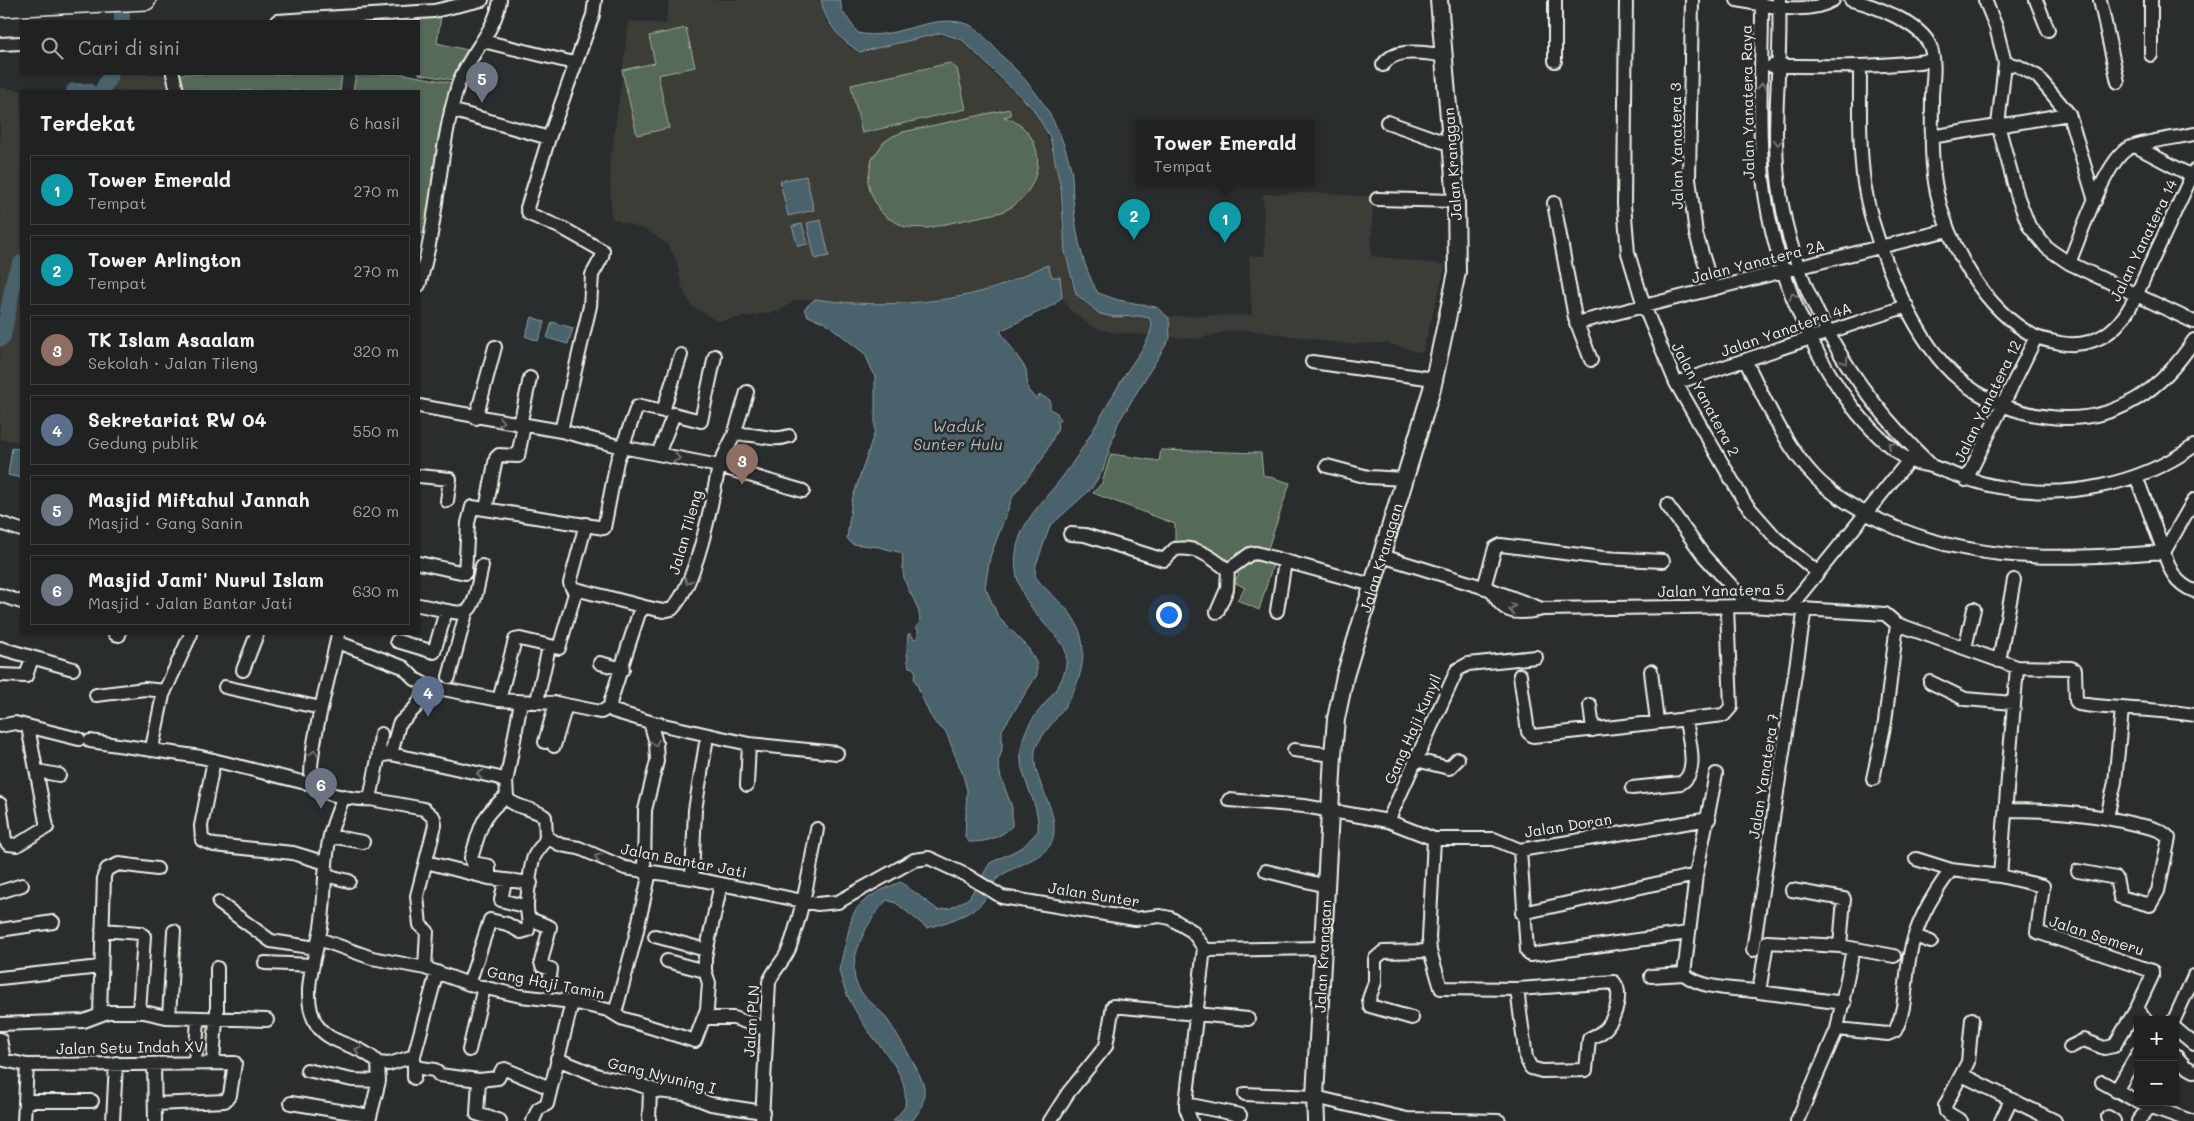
<!DOCTYPE html>
<html lang="id">
<head>
<meta charset="utf-8">
<style>
	:root { --surface:#202222; --page:#2d2f2f; --text:#f1f3f6; --muted:#a2a4a5; --line:#3d3f40; --accent:#ea580c }
	body { margin:0; font-family:Mali,sans-serif; background:var(--page); color:var(--text) }
	.controls { position:absolute; right:15px; bottom:15px; display:grid; overflow:hidden; border-radius:0px; box-shadow:0 1px 4px #0004 }
	.controls button { width:45px; height:45px; display:grid; place-items:center; padding:0; border:0; border-bottom:1px solid var(--line); background:var(--surface); color:var(--text); font:25px sans-serif }
	.you { position:absolute; left:1168px; top:614px; width:18px; height:18px; margin:-12px; border:4px solid #fff; border-radius:50%; background:#1a73e8; box-shadow:0 0 0 8px #1a73e833 }
	.badge { display:grid; place-items:center; width:32px; height:32px; border-radius:50%; background:var(--accent); color:#fff; font-size:16px; font-weight:700 }
	.pin { position:absolute; translate:-50% -41px; filter:drop-shadow(0 1px 2px #0008) }
	.pin::after { content:''; position:absolute; top:26px; width:18px; height:15px; background:inherit; clip-path:polygon(0 0,100% 0,50% 100%) }
	.popup { position:absolute; left:1136px; top:120px; width:178px; height:65px; box-sizing:border-box; display:grid; place-content:center; border-radius:0px; background:var(--surface); filter:drop-shadow(0 1px 4px #0005); font-size:16px; white-space:nowrap; color:var(--muted) }
	.popup b { font-size:19px; color:var(--text) }
	.popup::after { content:''; position:absolute; left:50%; top:100%; margin-left:-10px; border:10px solid transparent; border-top-color:var(--surface) }
	.list { margin:0; padding:0; list-style:none }
	h2 { display:flex; justify-content:space-between; align-items:center; height:65px; margin:0; padding:0 20px; font-size:21px }
	h2 small { font-size:16px; font-weight:400; color:var(--muted) }
	.list li { display:grid; grid-template-columns:32px 1fr auto; gap:15px; align-items:center; box-sizing:border-box; height:70px; margin:0 10px 10px; padding:0 10px; border:1px solid var(--line); border-radius:0px }
	.list b { display:block; font-size:19px; white-space:nowrap }
	.list p { margin:0; font-size:16px; white-space:nowrap; color:var(--muted) }
	.list em { font-size:16px; font-style:normal; color:var(--muted) }
	.icon { flex:none; width:28px; height:28px; fill:none; stroke:currentColor; stroke-width:2; stroke-linecap:round; stroke-linejoin:round }
	.map { position:relative; flex:none; width:2194px; height:1121px; overflow:hidden }
	.search { position:absolute; background:var(--surface); box-shadow:0 1px 4px #0004; left:20px; top:20px; width:400px; height:55px; display:flex; align-items:center; gap:12px; box-sizing:border-box; padding:0 18px; border-radius:0px; color:var(--muted); font-size:19px }
	.panel { position:absolute; background:var(--surface); box-shadow:0 1px 4px #0004; left:20px; top:90px; width:400px; height:545px; border-radius:0px }
	.map>svg:first-child { display:block }
	.built { fill:#3e3c39 }
	.green { fill:#556b58; stroke:#a4aea0 }
	.water { fill:#48626c; stroke:#8d9b9e }
	.lines { fill:none; stroke-linecap:round; stroke-linejoin:round }
	.river { stroke:#48626c; stroke-width:16 }
	.minor-casing { stroke:#f4f1e8; stroke-width:16 }
	.major-casing { stroke:#f4f1e8; stroke-width:20 }
	.highway-casing { stroke:#f4f1e8; stroke-width:22 }
	.minor { stroke:#2a2d2e; stroke-width:12 }
	.major { stroke:#2a2d2e; stroke-width:16 }
	.highway { stroke:#2a2d2e; stroke-width:19 }
	.oneway { stroke:#71726f }
	.labels { text-anchor:middle; dominant-baseline:central; stroke-width:5; stroke-linejoin:round; paint-order:stroke }
	.street-label { font-size:15px; fill:#f4f1e8; stroke:#2a2d2e }
	.water-label { font-size:16px; font-style:italic; fill:#afb8b6; stroke:#2a2d2e }
</style>
</head>
<body>
<div class="map">
<svg width="2194" height="1121" viewBox="0 0 2194 1121">
	<rect width="100%" height="100%" fill="#2a2d2e"/>
	<filter id="ink" filterUnits="userSpaceOnUse"><feTurbulence type="fractalNoise" baseFrequency=".02" numOctaves="2"/><feDisplacementMap in="SourceGraphic" scale="10" xChannelSelector="R" yChannelSelector="G"/><feConvolveMatrix kernelMatrix="1 2 1 2 8 2 1 2 1" color-interpolation-filters="sRGB"/></filter>
	<g filter="url(#ink)">
		<!-- built -->
		<path class="built" d="M669 0H819L827 24 850 48 861 53 931 35 946 36 960 41 1032 110 1045 130 1058 172 1062 230 1071 281 1076 294 1092 309 1127 317 1252 315 1249 256H1265L1263 194 1321 193 1373 197 1371 256 1446 265 1422 353 1388 343 1348 344 1249 330 1226 331 1198 339 1111 332 1094 328 1069 309 1062 297 1060 278 1024 274 981 292 931 300 862 305 815 299 795 300 780 311 718 321 693 307 683 290 676 259 667 244 648 231 611 218 610 153H612L629 21 666 24Z
			M115 74H166L170 91H107Z
			M0 88 28 91H21V442L0 439Z"/>
		<!-- green -->
		<path class="green" d="M441 16 437 43 467 50 453 80 419 74V21H368Z
			M686 28 695 67 658 75 669 128 637 135 622 70 655 63 649 36Z
			M950 63 957 69 966 109 862 133 851 85Z
			M176 74H342L340 91H180Z
			M356 74H404L453 83 426 234 419 233V91H353Z
			M1009 109 1011 115 1004 117C1052 133 1046 193 1002 212L927 228 905 227 886 217 879 210 870 191 868 180 872 159 884 142 893 136 903 132Z
			M1161 450 1261 453 1263 475 1290 483 1264 560 1273 564 1259 610 1237 600 1245 588 1234 582 1239 575 1216 557 1175 544V524L1093 493 1102 483 1111 454 1159 461Z"/>
		<!-- water -->
		<path class="water" d="M821 0H840L842 11 858 33C894 42 931 12 967 24 977 27 995 48 1003 57 1037 89 1060 122 1071 169 1073 178 1072 189 1073 199 1076 233 1081 263 1098 293L1118 300 1156 307 1169 318 1170 338 1118 423 1103 470 1091 489 1050 526 1036 565 1035 576C1045 590 1058 599 1069 612 1094 643 1082 685 1060 713 1054 722 1036 741 1035 751 1031 782 1060 807 1053 839 1048 858 1012 866 998 878 991 884 988 896 982 903 971 915 942 924 927 928L896 903 887 900C870 917 849 954 855 979 859 995 873 1003 883 1014 891 1023 923 1076 924 1087 925 1102 921 1110 912 1121H893L905 1107C909 1074 885 1054 867 1029 855 1011 843 991 839 970L852 917C860 898 883 889 901 882L938 910 951 908 969 898 990 863 1023 847 1038 831C1041 797 1011 774 1024 736 1034 706 1070 689 1066 654 1065 645 1058 639 1052 632 1031 609 1012 587 1016 553 1020 518 1051 495 1069 468 1091 437 1108 402 1128 370 1137 355 1150 343 1152 324L1149 318 1140 316 1114 317 1100 314 1076 294 1065 251 1061 189 1050 137 1033 109 962 40 941 33 860 52C840 40 825 23 821 0Z
			M806 176 814 210 788 216 780 181Z
			M821 220 829 256 815 259 807 223Z
			M802 224 808 244 798 246 792 226Z
			M1048 265 1052 277H1060L1062 297 1055 304 1000 331 1026 369 1028 390 1036 399 1040 395 1050 400V409L1057 413 1060 420 1057 421 1058 428 1043 458 1013 496 990 557 985 587 999 618 1027 646 1037 664V675L1002 730V750L998 762 1001 778 1012 807V826C999 839 986 842 969 842L965 837 967 790 963 775 946 732 936 724 929 713 914 678 916 673 913 668 909 667C906 654 907 646 908 634H911L914 639 918 637V630L916 627 920 622C920 605 910 596 905 581 902 573 903 562 902 553L879 547 852 544 847 538 852 500 875 431V377L865 354 826 323 808 316 804 309 815 299C868 307 929 305 980 292 1003 287 1026 273 1048 265Z
			M532 317 545 322 538 341 525 336Z
			M552 322 573 328 568 344 547 338Z
			M12 448 21 449V478L8 475Z"/>
		<g class="lines">
			<!-- river -->
			<path class="river" d="M122 0V21
				M74 91H88
				M102 91 111 74
				M0 339 3 336 15 275 21 263"/>
			<!-- minor casing -->
			<g class="minor-casing">
				<path id="minor" d="M1555 0V61
					M1626 0 1624 204 1628 253 1644 306 1676 383 1745 503 1776 538 1817 572
					M1692 0 1689 178 1696 234 1713 289
					M1737 0C1765 5 1807 16 1833 0
					M1779 0C1782 59 1772 120 1778 178 1790 289 1851 389 1931 465
					M1851 0C1873 5 1921 23 1930 46 1936 61 1933 79 1932 95 1932 127 1930 161 1937 193 1949 247 1984 309 2034 336 2042 340 2052 341 2060 343 2080 347 2101 341 2116 326 2131 311 2140 286 2149 267 2164 235 2179 203 2194 171
					M1985 0 1996 27 2005 63 1998 125 2018 198 2029 226 2047 248 2069 263 2194 322
					M2036 0 2048 30
					M2100 0 2118 82
					M1762 5C1762 62 1758 120 1763 177 1772 271 1826 406 1907 459 1914 464 1926 464 1934 467 1956 475 1976 483 1999 487 2065 500 2139 485 2194 446
					M277 21 434 11 482 0
					M483 41 574 63
					M0 44 21 43
					M2151 55V0
					M2005 63 2018 66 2037 76 2069 114 2095 201
					M1383 65C1395 46 1425 54 1444 55
					M1772 66C1826 66 1880 68 1933 60
					M1860 67C1860 106 1859 145 1864 183 1873 241 1910 332 1952 373 1982 402 2024 417 2065 418 2123 419 2164 386 2194 340
					M173 74 177 91
					M451 110 549 138 527 208 529 214 564 229 603 251 602 257 592 275 590 306 561 431
					M1387 122 1452 145
					M1931 137 2069 114
					M549 138 593 15 595 0
					M2135 146 2192 176
					M1377 199 1456 201
					M1554 203 1575 318 1591 360
					M2069 263C2080 237 2106 159 2129 148 2144 141 2177 138 2194 134
					M419 285C439 220 438 150 458 85 468 54 495 33 500 0
					M1576 323 1948 230
					M1745 360C1765 399 1784 445 1815 477 1833 496 1858 510 1881 521 1973 565 2065 559 2164 552 2170 571 2175 583 2194 591
					M1312 362 1434 379
					M1676 383 1907 306
					M747 392 734 435 719 466 803 491
					M419 406 561 431 622 447 719 466C712 502 697 583 672 609L663 611 645 607 639 613 611 700 610 707 613 711 650 722 656 743 657 761 645 810 644 872
					M476 418 495 347
					M520 425 530 378
					M734 435C753 431 771 443 789 436
					M658 454 674 414 701 421 715 356
					M1327 466 1368 477 1405 479
					M419 476 450 479 447 501
					M2136 476 2164 552
					M1966 480 2036 337
					M1667 505 1704 556 1750 606
					M486 509 496 458 499 455 518 456 524 425
					M0 523 21 530
					M586 524 570 583 572 588 645 607
					M1070 534 1085 535 1164 560 1175 549C1198 546 1211 557 1228 570L1250 554 1256 553 1372 585
					M2164 552 2194 500
					M1382 556 1492 590 1542 609 1750 606 1885 614 1897 624 2017 667 2071 668 2075 670 2076 701 2079 704C2118 710 2156 708 2194 715
					M419 563 465 573 468 523 472 507 604 528 617 461 637 407 641 406 663 411 681 355
					M1484 587 1495 548 1501 545 1603 558 1663 561
					M1492 590C1502 613 1515 615 1539 610
					M0 595 21 602
					M419 605C474 616 470 623 482 566
					M1790 607 1914 454
					M1277 611 1285 561
					M1217 612 1227 589 1228 570
					M115 634 119 635
					M338 634C334 661 303 765 313 784 319 795 358 800 370 799L378 759 383 755 391 754 500 778 506 783C507 788 506 795 508 799 513 807 537 809 545 817L546 837 561 845 579 848 625 868 692 878 817 904 838 902 914 860 929 858 968 876 1002 897 1135 919 1160 916 1170 918 1192 931 1204 948 1209 950 1323 948
					M397 641 434 652 446 611
					M337 642 403 667 415 679 428 686 499 700 556 703 595 711 601 712 610 707
					M0 648 73 669
					M1965 648 1974 609
					M1999 661 2014 580
					M600 663 623 669
					M243 670 257 634
					M1651 671 1657 722
					M0 675 26 676 32 658
					M1520 675 1528 732 1533 736 1724 715 1731 707 1727 607
					M449 677 466 613
					M1930 682 1965 699 2013 703
					M225 687 321 708
					M96 695 145 689 165 691
					M499 700 515 640 520 639 559 648 576 590
					M537 701 549 647
					M1590 705 1593 730
					M650 722 749 744 837 753
					M0 726 15 723 79 739
					M90 741 201 757 314 785
					M545 742 556 703
					M554 746 566 705
					M152 748 163 695 191 634
					M1294 750 1333 755
					M391 754 399 724 416 707 428 686
					M378 759 381 734
					M214 760 201 826 202 840 214 845 293 853 326 863
					M1416 760 1449 768 1458 759
					M37 771 59 775
					M1716 774 1696 875 1684 974C1702 989 1731 988 1754 991
					M1873 779 1885 722 1897 624
					M506 783 521 702
					M747 785 749 744
					M1632 788 1681 783C1700 772 1688 738 1686 720
					M344 796C339 809 333 822 330 836 323 866 326 897 321 927 316 957 299 996 317 1025 331 1046 362 1044 378 1063L379 1081 369 1121
					M370 799 424 809 434 818 435 825 417 896 420 925 427 931 425 968
					M1229 800 1304 806 1388 821 1434 839H1494L1520 850 1709 819
					M0 804 5 840 8 844 17 845 47 827 28 727
					M2007 810C2051 810 2091 813 2134 824 2146 827 2161 828 2169 838L2158 891 2150 905 2120 897 2116 878 2078 871
					M2107 817 2115 782 2122 709
					M1388 821 1457 670 1468 664 1536 657
					M330 836 363 842
					M1434 839 1429 938 1430 951 1441 988 1517 989 1614 982C1624 994 1614 1022 1603 1031 1599 1035 1593 1036 1589 1039L1586 1070 1542 1071 1531 1068 1526 1058 1517 989
					M1520 850 1527 951 1530 955 1688 933
					M1916 859 1951 870
					M426 862 489 878 531 883
					M1266 871 1326 886
					M325 875 349 881
					M2000 876 2043 886 2037 932 2152 971V976L2137 1008 2146 1020
					M489 878V866L473 863 471 858C481 828 480 816 507 796
					M692 878 695 810 706 743
					M505 881 501 900 527 907
					M1792 890 1844 899 1840 946
					M0 892 22 885
					M219 903 271 941 316 948
					M1522 913 1696 875
					M530 919 550 927 541 962 542 966 551 969 550 976
					M0 930 53 922
					M102 930 140 933 144 936 139 1012
					M655 936 706 950
					M1915 936 1931 942
					M319 939 372 958 425 968 469 984 521 996 572 1002 608 1010 621 1018 695 1041 707 1009 709 983 705 971V957L721 884
					M1204 948 1186 1104 1240 1115
					M1753 950 1805 608
					M667 961 705 971
					M265 963 313 965
					M217 968V1019
					M1651 976 1684 974
					M0 978 100 967
					M469 984 490 920 507 924 521 932 528 930C530 921 527 916 527 907 527 898 530 869 533 860 535 850 544 847 546 837
					M1844 1003 1759 992 1767 942 1840 946 1894 956
					M615 1013 635 939 650 872
					M100 1014 104 876 107 869 119 864 157 869
					M169 1017 174 931
					M705 1018H734L766 1029
					M1412 1018 1370 1006 1369 999 1375 982V959L1383 952 1430 951
					M2174 1020 2194 976
					M0 1024 84 1021 108 1012H144L166 1017 267 1020
					M2175 1028 2194 1044
					M1837 1029 1888 1034 1895 1031C1906 1011 1905 983 1909 960 1914 926 1931 897 1951 870L2000 876 2017 667
					M0 1039 4 1060 27 1065 24 1121
					M2070 1047 2084 1040 2104 1048 2114 1046 2137 1008
					M469 1050 484 987
					M2175 1055 2185 1066 2194 1071
					M557 1059 599 1076 634 1083 657 1091 685 1094 711 1104 763 1112
					M195 1062 198 1019
					M213 1062 216 1019
					M378 1063 389 1064 414 1056
					M154 1064 155 1121
					M27 1065 235 1063 230 1095 225 1101 155 1104
					M414 1067 435 1070 439 1075 479 1080 498 1078 502 1070 505 1069 550 1088
					M307 1070 352 1080 379 1081
					M1962 1075 2055 1121
					M414 1078V1056L437 972
					M479 1080 477 1114 500 1121
					M2102 1082 2138 1102
					M2116 1091 2138 1053
					M1245 1094 1315 1097 1407 1119 1499 1121
					M26 1101H92
					M2138 1102 2191 1121
					M291 1103 370 1116
					M1186 1104V1108L1191 1121
					M2108 1117 2114 1121
					M113 1121 116 1063
					M533 1121 538 1109 547 1104 572 1002
					M649 1121 650 1088
					M762 1121 769 982C774 969 784 961 789 949 803 910 810 870 817 829
					M1050 1121 1068 1093 1106 1046 1113 1006 1248 1019
					M1797 1121 1837 1029 1853 949
					M1961 1121 1946 1112 1945 1106 1968 1062 1972 1019
					M2001 1121 2011 1100
					M2138 1121 2149 1108"/>
			</g>
			<!-- major casing -->
			<g class="major-casing">
				<g id="major">
					<path id="s1" d="M1316 1121 1315 1097 1333 755 1336 719 1345 676 1432 389 1457 272 1456 201 1439 0"/>
				</g>
			</g>
			<!-- highway casing -->
			<g class="highway-casing">
				<path id="highway" d="M0 7 146 0"/>
			</g>
			<!-- minor -->
			<use href="#minor" class="minor"/>
			<!-- major -->
			<use href="#major" class="major"/>
			<!-- highway -->
			<use href="#highway" class="highway"/>
		</g>
		<!-- one-way arrows -->
		<defs><path id="oneway-chevron" d="M-2-3.5L2.5 0L-2 3.5" fill="none" stroke-width="1.6" stroke-linecap="round" stroke-linejoin="round" transform="scale(1.25)"/></defs>
		<g class="oneway">
			<use href="#oneway-chevron" transform="translate(1762 86) rotate(-89)"/>
			<use href="#oneway-chevron" transform="translate(1778 142) rotate(90)"/>
			<use href="#oneway-chevron" transform="translate(1793 296) rotate(-112)"/>
			<use href="#oneway-chevron" transform="translate(1845 361) rotate(58)"/>
			<use href="#oneway-chevron" transform="translate(501 422) rotate(9)"/>
			<use href="#oneway-chevron" transform="translate(1891 445) rotate(-140)"/>
			<use href="#oneway-chevron" transform="translate(677 458) rotate(11)"/>
			<use href="#oneway-chevron" transform="translate(688 581) rotate(112)"/>
			<use href="#oneway-chevron" transform="translate(1512 610) rotate(-168)"/>
			<use href="#oneway-chevron" transform="translate(655 743) rotate(80)"/>
			<use href="#oneway-chevron" transform="translate(314 753) rotate(-81)"/>
			<use href="#oneway-chevron" transform="translate(480 774) rotate(-168)"/>
			<use href="#oneway-chevron" transform="translate(598 857) rotate(-155)"/>
			<use href="#oneway-chevron" transform="translate(358 1050) rotate(-156)"/>
		</g>
	</g>
	<g class="labels">
		<!-- street labels -->
		<g class="street-label">
			<text transform="translate(1747 102) rotate(-91)">Jalan Yanatera Raya</text>
			<text transform="translate(1676 146) rotate(-91)">Jalan Yanatera 3</text>
			<text transform="translate(1452 164) rotate(-94)">Jalan Kranggan</text>
			<text transform="translate(2143 240) rotate(-64)">Jalan Yanatera 14</text>
			<text transform="translate(1758 261) rotate(-14)">Jalan Yanatera 2A</text>
			<text transform="translate(1786 329) rotate(-19)">Jalan Yanatera 4A</text>
			<text transform="translate(1706 399) rotate(62)">Jalan Yanatera 2</text>
			<text transform="translate(1987 401) rotate(-64)">Jalan Yanatera 12</text>
			<text transform="translate(685 532) rotate(-74)">Jalan Tileng</text>
			<text stroke="none"><textPath href="#s1" startOffset="570">Jalan Kranggan</textPath></text>
			<text transform="translate(1721 590) rotate(-1)">Jalan Yanatera 5</text>
			<text transform="translate(1412 729) rotate(-66)">Gang Haji Kunyil</text>
			<text transform="translate(1763 776) rotate(-81)">Jalan Yanatera 7</text>
			<text transform="translate(1568 825) rotate(-9)">Jalan Doran</text>
			<text transform="translate(684 860) rotate(11)">Jalan Bantar Jati</text>
			<text transform="translate(1094 894) rotate(9)">Jalan Sunter</text>
			<text transform="translate(2097 935) rotate(18)">Jalan Semeru</text>
			<text stroke="none"><textPath href="#s1" startOffset="165">Jalan Kranggan</textPath></text>
			<text transform="translate(546 982) rotate(11)">Gang Haji Tamin</text>
			<text transform="translate(751 1021) rotate(-86)">Jalan PLN</text>
			<text transform="translate(130 1047) rotate(-1)">Jalan Setu Indah XV</text>
			<text transform="translate(662 1075) rotate(14)">Gang Nyuning I</text>
		</g>
		<!-- water labels -->
		<g class="water-label">
			<text x="958" y="425">Waduk<tspan x="958" dy="18">Sunter Hulu</tspan></text>
		</g>
	</g>
</svg>
<div class="controls">
<button>+</button>
<button>−</button>
</div>
<div class="you"></div>
<div class="pin badge" style="left:1225px;top:243px;background:#0f9aa8">1</div>
<div class="popup"><b>Tower Emerald</b>Tempat</div>
<div class="pin badge" style="left:1134px;top:240px;background:#0f9aa8">2</div>
<div class="pin badge" style="left:742px;top:485px;background:#8d6e63">3</div>
<div class="pin badge" style="left:428px;top:717px;background:#5c6f8a">4</div>
<div class="pin badge" style="left:482px;top:103px;background:#6b7280">5</div>
<div class="pin badge" style="left:321px;top:809px;background:#6b7280">6</div>
<div class="search"><svg class="icon" aria-label="search" viewBox="0 0 24 24"><circle cx="10" cy="10" r="6"/><path d="M15 15l6 6"/></svg>Cari di sini</div>
<section class="panel">
<h2>Terdekat<small>6 hasil</small></h2>
<ul class="list">
<li><span class="badge" style="background:#0f9aa8">1</span><div><b>Tower Emerald</b><p>Tempat</p></div><em>270 m</em></li>
<li><span class="badge" style="background:#0f9aa8">2</span><div><b>Tower Arlington</b><p>Tempat</p></div><em>270 m</em></li>
<li><span class="badge" style="background:#8d6e63">3</span><div><b>TK Islam Asaalam</b><p>Sekolah · Jalan Tileng</p></div><em>320 m</em></li>
<li><span class="badge" style="background:#5c6f8a">4</span><div><b>Sekretariat RW 04</b><p>Gedung publik</p></div><em>550 m</em></li>
<li><span class="badge" style="background:#6b7280">5</span><div><b>Masjid Miftahul Jannah</b><p>Masjid · Gang Sanin</p></div><em>620 m</em></li>
<li><span class="badge" style="background:#6b7280">6</span><div><b>Masjid Jami' Nurul Islam</b><p>Masjid · Jalan Bantar Jati</p></div><em>630 m</em></li>
</ul>
</section>
</div>
</body>
</html>
